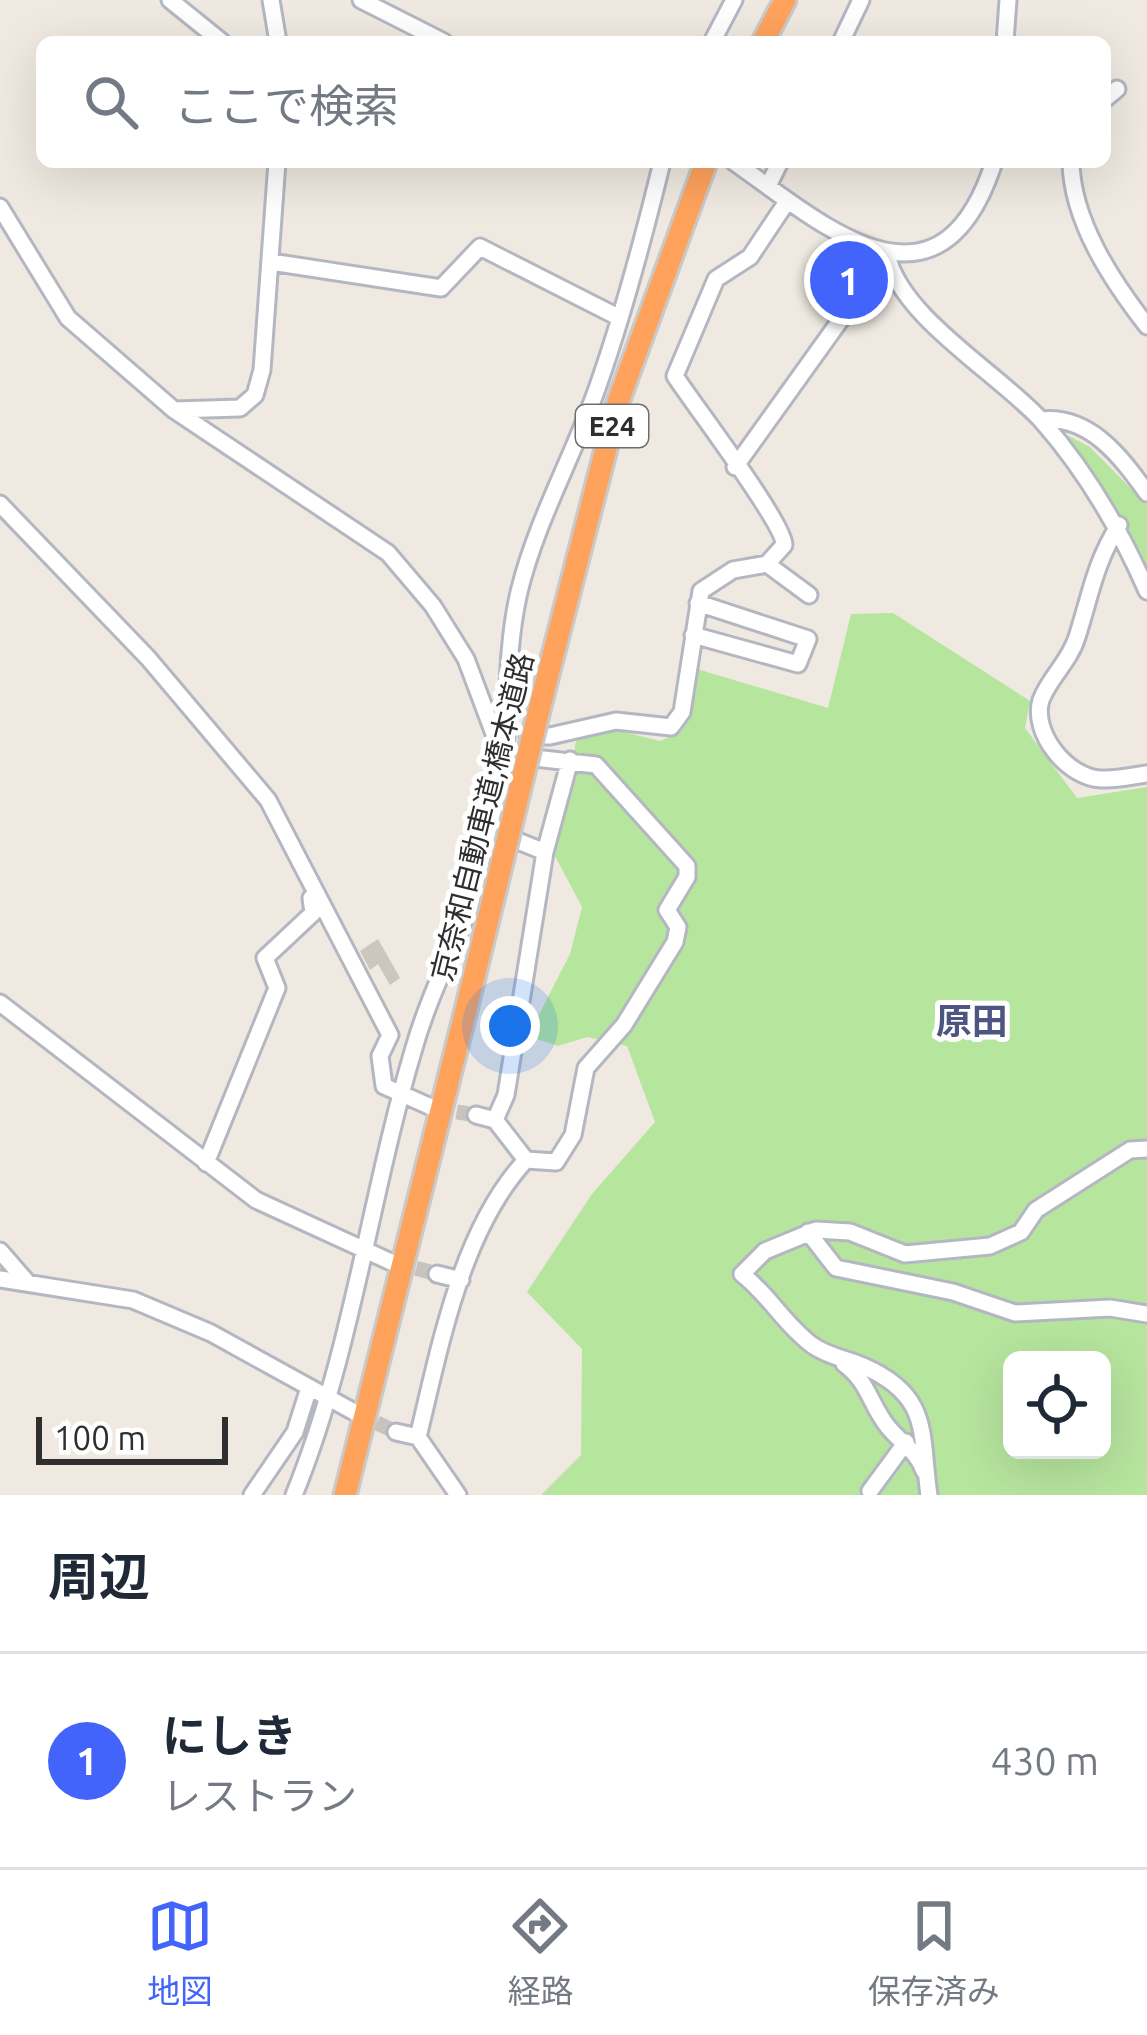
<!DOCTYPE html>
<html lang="ja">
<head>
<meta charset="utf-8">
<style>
	:root { --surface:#fff; --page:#f2f2f3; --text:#1f2937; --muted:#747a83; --line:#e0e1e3; --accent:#4264fb }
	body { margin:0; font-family:Ubuntu,"Noto Sans JP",sans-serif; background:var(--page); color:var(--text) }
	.controls { position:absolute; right:36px; bottom:36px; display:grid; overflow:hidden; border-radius:18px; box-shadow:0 12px 48px #0002 }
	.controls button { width:108px; height:108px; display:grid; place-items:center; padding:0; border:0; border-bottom:3px solid var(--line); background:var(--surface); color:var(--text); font:60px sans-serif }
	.scale { position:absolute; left:36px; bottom:30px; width:192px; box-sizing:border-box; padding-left:12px; border:6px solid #2e2e2e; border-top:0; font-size:33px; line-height:42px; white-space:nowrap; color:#2e2e2e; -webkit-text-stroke:9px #fff; paint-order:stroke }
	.you { position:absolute; left:510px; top:1026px; width:42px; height:42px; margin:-30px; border:9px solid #fff; border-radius:50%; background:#1a73e8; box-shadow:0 0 0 18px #1a73e833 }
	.badge { display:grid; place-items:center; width:78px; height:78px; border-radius:50%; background:var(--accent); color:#fff; font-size:39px; font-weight:700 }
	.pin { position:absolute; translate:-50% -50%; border:6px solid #fff; box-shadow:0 3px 12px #0006 }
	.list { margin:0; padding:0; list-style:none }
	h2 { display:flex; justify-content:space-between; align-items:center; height:156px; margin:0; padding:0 48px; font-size:51px }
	h2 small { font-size:39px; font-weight:400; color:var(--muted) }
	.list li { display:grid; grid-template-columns:78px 1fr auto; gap:36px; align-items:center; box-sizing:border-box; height:216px; padding:0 48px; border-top:3px solid var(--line) }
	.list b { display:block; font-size:45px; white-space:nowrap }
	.list p { margin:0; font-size:39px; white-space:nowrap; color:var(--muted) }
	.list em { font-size:39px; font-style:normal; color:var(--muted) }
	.icon { flex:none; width:66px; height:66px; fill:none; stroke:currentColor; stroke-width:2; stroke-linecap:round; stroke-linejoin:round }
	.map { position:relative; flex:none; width:1147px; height:1495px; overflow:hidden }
	.search { position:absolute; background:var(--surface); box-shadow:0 12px 48px #0002; left:36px; right:36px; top:36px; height:132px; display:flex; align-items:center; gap:30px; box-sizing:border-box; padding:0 42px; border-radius:18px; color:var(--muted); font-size:45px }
	.sheet { height:372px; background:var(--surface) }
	nav { display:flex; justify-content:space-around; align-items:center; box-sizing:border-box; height:168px; border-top:3px solid var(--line); background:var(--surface); font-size:33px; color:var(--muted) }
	nav a { display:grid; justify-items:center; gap:6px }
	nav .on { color:var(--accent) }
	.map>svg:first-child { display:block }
	.green { fill:#b6e59e; fill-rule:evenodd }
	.building { fill:#cbc7bf }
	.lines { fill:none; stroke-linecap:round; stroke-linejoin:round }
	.minor-tunnel { stroke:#c8c4bd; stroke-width:15; stroke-dasharray:15 8; stroke-linecap:butt }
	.minor-casing { stroke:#b4b7c1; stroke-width:21 }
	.highway-casing { stroke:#c9c9c9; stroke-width:27 }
	.minor { stroke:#fff; stroke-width:15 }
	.highway { stroke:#ffa35c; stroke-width:21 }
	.highway-bridge-casing { stroke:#c9c9c9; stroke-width:27; stroke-linecap:butt }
	.highway-bridge { stroke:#ffa35c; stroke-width:21 }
	.labels { text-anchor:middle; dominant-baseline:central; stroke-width:10; stroke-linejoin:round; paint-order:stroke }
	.shield { fill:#fff; stroke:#6d6d6d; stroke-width:3 }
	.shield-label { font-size:27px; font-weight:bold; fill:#2e2e2e }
	.street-label { font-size:30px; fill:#2e2e2e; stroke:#fff }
	.quarter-label { font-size:36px; font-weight:bold; fill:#4d5680; stroke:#fff }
</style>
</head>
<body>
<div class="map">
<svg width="1147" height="1495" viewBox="0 0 1147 1495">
	<rect width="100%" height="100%" fill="#efe9e1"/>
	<!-- green -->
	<path class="green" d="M1059 431 1090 447 1147 505V572L1114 507Z
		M893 613 1030 701 1025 728 1077 798 1147 787V1495H541L581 1455 582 1349 527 1292 592 1194 655 1122 627 1046 587 1037 558 1046 528 1036 570 954 582 907 555 856 576 741 612 729 660 741 681 732 690 715 697 669 828 708 851 614ZM1012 1360H1102V1450H1012Z"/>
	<!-- building -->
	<path class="building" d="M378 939 400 978 390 985 378 964 370 970 360 951Z"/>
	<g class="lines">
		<!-- minor-tunnel -->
		<path class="minor-tunnel" d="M434 1108 476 1115
			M394 1262 437 1274
			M356 1413 396 1432"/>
		<!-- minor casing -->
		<g class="minor-casing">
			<path id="minor" d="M170 0 222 42
				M271 0 278 42
				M361 0 444 42
				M712 42 734 0
				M841 42 861 0
				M1005 42 1008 0
				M1105 99 1117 89
				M734 162C821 223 939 332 994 162
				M1071 162C1072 221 1112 281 1147 326
				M768 186 780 162
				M0 207 68 318 174 410 388 553 433 606 466 659 496 739 508 755 596 765 687 866V877L667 910 678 927 675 942 624 1025 586 1068 573 1135 556 1162 526 1160 495 1120 476 1115
				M887 254C899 316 998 373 1041 420 1086 471 1120 529 1147 591
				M271 262 441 288 480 247 618 317
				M174 410 240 408 255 395 262 370 277 162
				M1041 420C1090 415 1121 457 1147 493
				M735 467 887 255
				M0 504 148 658 268 800 390 1035 380 1056 384 1086 431 1107
				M1119 525C1095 562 1090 597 1077 637 1070 661 1049 678 1041 700 1031 733 1068 778 1101 779 1116 780 1132 776 1147 774
				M767 564 809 595
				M693 635 798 664 808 639 698 603
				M528 736H550L616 721 671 727 682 712 701 591 733 570 767 564 784 545C785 524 693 404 675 376L716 279 750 257 786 203
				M503 835 545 852
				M0 1003 256 1200 391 1262
				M495 1120 506 1095 545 852 570 760
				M206 1163 277 988 265 958 313 913 311 898
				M808 1232 836 1268 953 1292 1015 1313 1110 1308 1147 1314
				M0 1251 27 1282
				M437 1274 461 1280
				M0 1279 133 1300 211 1333 356 1413
				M844 1364C869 1382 870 1405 888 1427 902 1444 917 1451 924 1471
				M396 1432 418 1437 458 1495
				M418 1437C440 1347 461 1230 526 1160
				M870 1491 906 1442
				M252 1495 295 1432 308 1391
				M294 1495C352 1353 370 1195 414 1048 436 971 479 905 496 827 513 749 501 670 519 592 537 518 576 452 600 380 625 308 644 236 662 162
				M929 1495C920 1434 932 1396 863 1366 845 1358 829 1357 812 1345 783 1323 770 1296 742 1274L765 1251 816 1230 850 1232 905 1254 990 1246 1021 1232 1036 1210 1130 1150 1147 1149"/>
		</g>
		<!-- highway casing -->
		<g class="highway-casing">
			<path id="highway" d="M763 42 785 0
				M542 698 618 402 706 162
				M345 1495 466 1010"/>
		</g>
		<!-- minor -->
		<use href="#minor" class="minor"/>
		<!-- highway -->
		<use href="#highway" class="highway"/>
		<!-- highway-bridge casing -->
		<g class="highway-bridge-casing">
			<path id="highway-bridge" d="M466 1010 542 698"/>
		</g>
		<!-- highway-bridge -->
		<use href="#highway-bridge" class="highway-bridge"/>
	</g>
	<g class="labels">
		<!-- shield labels -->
		<rect class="shield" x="576" y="405" width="72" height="42" rx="9"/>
		<g class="shield-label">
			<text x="612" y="426">E24</text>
		</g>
		<!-- street labels -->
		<g class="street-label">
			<text transform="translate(482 817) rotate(-76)">京奈和自動車道;橋本道路</text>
		</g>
		<!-- quarter labels -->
		<g class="quarter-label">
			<text x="972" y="1020">原田</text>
		</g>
	</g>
</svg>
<div class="controls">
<button><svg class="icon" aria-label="locate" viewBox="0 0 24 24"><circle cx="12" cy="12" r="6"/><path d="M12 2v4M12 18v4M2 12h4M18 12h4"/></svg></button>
</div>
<div class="scale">100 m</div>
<div class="you"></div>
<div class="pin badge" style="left:849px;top:280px">1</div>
<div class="search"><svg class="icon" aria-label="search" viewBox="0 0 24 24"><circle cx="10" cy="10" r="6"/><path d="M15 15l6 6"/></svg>ここで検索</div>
</div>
<section class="sheet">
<h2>周辺<small></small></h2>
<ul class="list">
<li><span class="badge">1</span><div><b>にしき</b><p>レストラン</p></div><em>430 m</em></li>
</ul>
</section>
<nav>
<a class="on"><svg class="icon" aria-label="map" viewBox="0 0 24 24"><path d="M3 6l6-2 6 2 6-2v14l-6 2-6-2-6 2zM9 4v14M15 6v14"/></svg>地図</a>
<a><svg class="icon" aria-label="directions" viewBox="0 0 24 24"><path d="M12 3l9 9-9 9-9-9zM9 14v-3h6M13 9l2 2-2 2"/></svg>経路</a>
<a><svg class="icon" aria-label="saved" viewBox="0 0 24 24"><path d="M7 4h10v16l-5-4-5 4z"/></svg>保存済み</a>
</nav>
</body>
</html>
